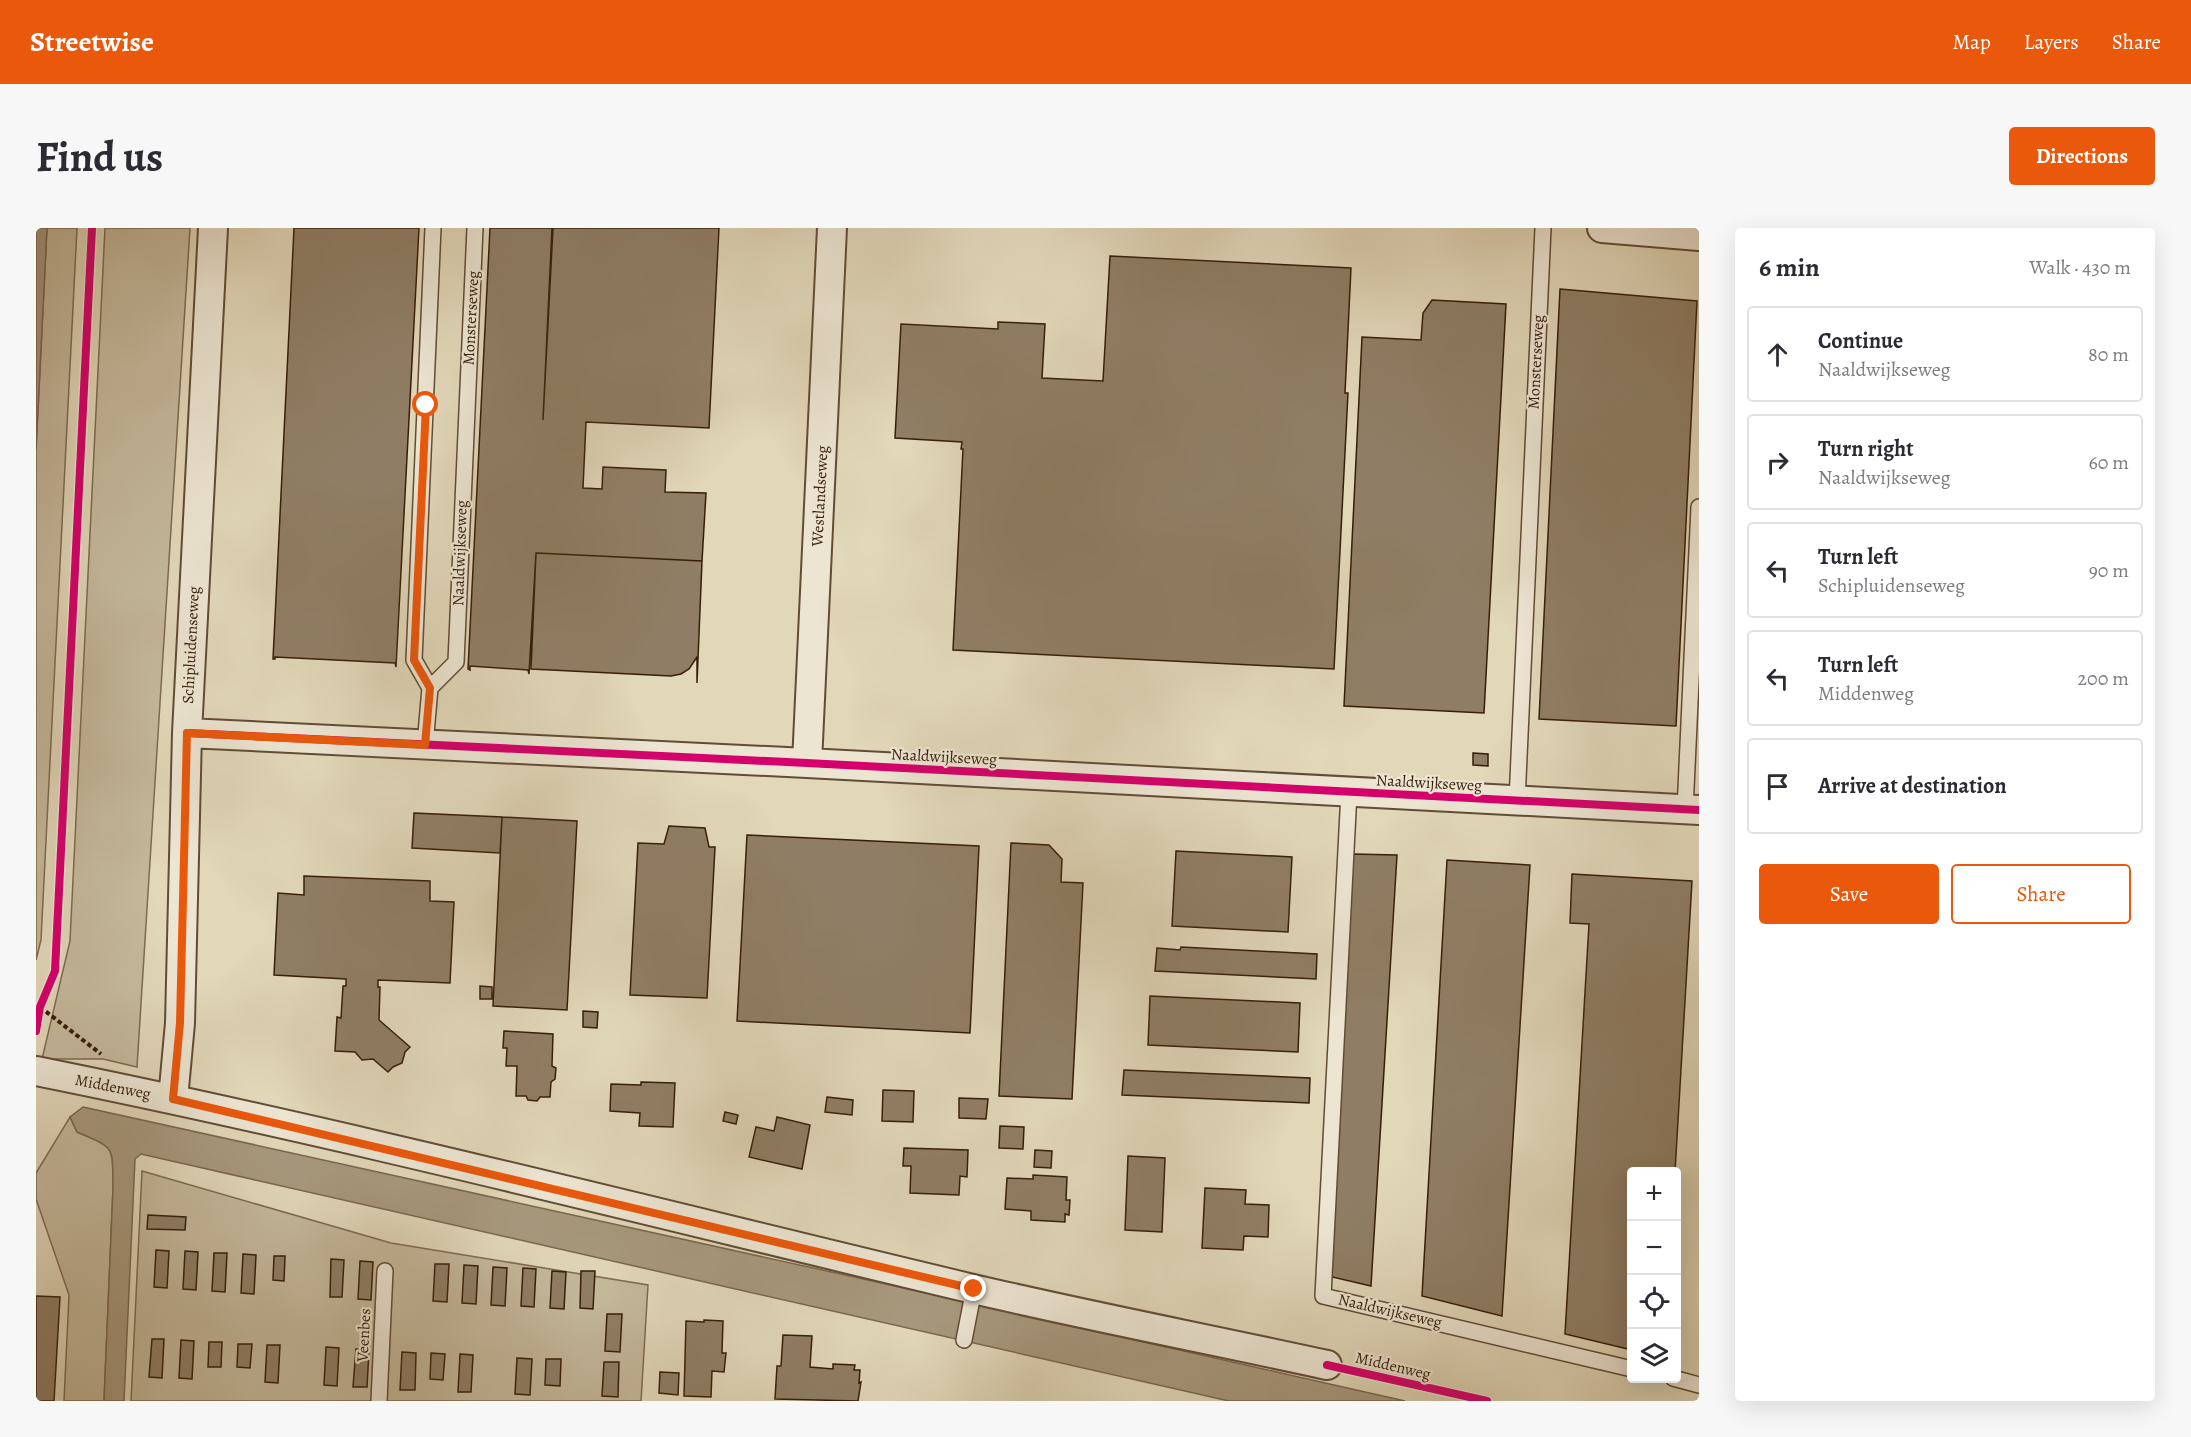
<!DOCTYPE html>
<html lang="en">
<head>
<meta charset="utf-8">
<style>
	:root { --surface:#fff; --page:#f7f7f7; --text:#2b2b33; --muted:#7c7c81; --line:#e1e1e2; --accent:#ea580c }
	body { margin:0; font-family:Alegreya,serif; background:var(--page); color:var(--text) }
	.controls { position:absolute; right:18px; bottom:18px; display:grid; overflow:hidden; border-radius:6px; box-shadow:0 6px 24px #0002 }
	.controls button { width:54px; height:54px; display:grid; place-items:center; padding:0; border:0; border-bottom:2px solid var(--line); background:var(--surface); color:var(--text); font:30px sans-serif }
	.stop { position:absolute; width:18px; height:18px; margin:-14px; border:4px solid #ea580c; border-radius:50%; background:#fff }
	.stop.end { background:#ea580c; border-color:#fff; box-shadow:0 2px 6px #0008 }
	.list { margin:0; padding:0; list-style:none }
	h2 { display:flex; justify-content:space-between; align-items:center; height:78px; margin:0; padding:0 24px; font-size:26px }
	h2 small { font-size:20px; font-weight:400; color:var(--muted) }
	.list li { display:grid; grid-template-columns:39px 1fr auto; gap:18px; align-items:center; box-sizing:border-box; height:96px; margin:0 12px 12px; padding:0 12px; border:2px solid var(--line); border-radius:6px }
	.list b { display:block; font-size:22px; white-space:nowrap }
	.list p { margin:0; font-size:20px; white-space:nowrap; color:var(--muted) }
	.list em { font-size:20px; font-style:normal; color:var(--muted) }
	.actions { display:flex; gap:12px; padding:18px 24px }
	.actions a { flex:1; padding:14px 0; border:2px solid var(--accent); border-radius:6px; text-align:center; font-size:21px; color:var(--accent) }
	.actions .main { background:var(--accent); color:#fff }
	.icon { flex:none; width:33px; height:33px; fill:none; stroke:currentColor; stroke-width:2; stroke-linecap:round; stroke-linejoin:round }
	.map { position:relative; flex:none; width:1663px; height:1173px; overflow:hidden; border-radius:6px }
	header { display:flex; align-items:center; gap:36px; box-sizing:border-box; height:84px; padding:0 30px; background:var(--accent); color:#fff }
	header strong { font-size:28px }
	nav { display:flex; gap:33px; margin-inline-start:auto; font-size:21px }
	.intro { display:flex; align-items:center; justify-content:space-between; box-sizing:border-box; height:144px; padding:0 36px }
	h1 { margin:0; font-size:42px }
	.button { padding:15px 27px; border-radius:6px; background:var(--accent); color:#fff; font-size:21px; font-weight:700 }
	main { display:flex; gap:36px; padding:0 36px }
	aside { flex:1; background:var(--surface); border-radius:6px; box-shadow:0 6px 24px #0002 }
	.map>svg:first-child { display:block }
	.green { fill:#c4b89b; stroke:#7e6b52; stroke-width:1.5 }
	.water { fill:#a7987d; stroke:#7a674f; stroke-width:1.5 }
	.building { fill:#8f7e65; stroke:#371e09; stroke-width:1.5 }
	.lines { fill:none; stroke-linecap:round; stroke-linejoin:round }
	.service-casing { stroke:#624c35; stroke-width:18 }
	.minor-casing { stroke:#624c35; stroke-width:32 }
	.path { stroke:#371e09; stroke-width:4; stroke-dasharray:4.5 3; stroke-linecap:butt }
	.service { stroke:#ece5d2; stroke-width:15 }
	.minor { stroke:#ece5d2; stroke-width:28 }
	.cycleway-casing { stroke:#ece5d2; stroke-width:11 }
	.cycleway { stroke:#d6006c; stroke-width:8 }
	.route { stroke:#ea580c; stroke-width:8 }
	.labels { text-anchor:middle; dominant-baseline:central; stroke-width:4.5; stroke-linejoin:round; paint-order:stroke }
	.street-label { font-size:16px; fill:#371e09; stroke:#ece5d2 }
</style>
</head>
<body>
<header>
<strong>Streetwise</strong>
<nav><a>Map</a><a>Layers</a><a>Share</a></nav>
</header>
<div class="intro"><h1>Find us</h1><a class="button">Directions</a></div>
<main>
<div class="map">
<svg width="1663" height="1173" viewBox="0 0 1663 1173">
	<rect width="100%" height="100%" fill="#e1d7b9"/>
	<filter id="stains"><feTurbulence type="fractalNoise" baseFrequency=".00333" numOctaves="4"/><feColorMatrix values="0 0 0 0 .2 0 0 0 0 .09 0 0 0 0 .02 0 0 0 .5 -.17"/></filter>
	<radialGradient id="worn" r=".72"><stop offset=".6" stop-color="#630" stop-opacity="0"/><stop offset="1" stop-color="#630" stop-opacity=".3"/></radialGradient>
	<!-- green -->
	<path class="green" d="M11 0H41L5 712 0 732V222Z
		M69 0H154L101 839 67 831H6L34 713Z
		M34 889 41 904C81 921 76 918 77 960L68 1173H28L33 1067 0 971V945Z
		M106 943 355 1015 612 1057 605 1173H95Z"/>
	<!-- water -->
	<path class="water" d="M0 0H11L0 222Z
		M47 879 936 1075 1369 1173H1193L105 926 99 931 88 1173H68L77 960C76 918 81 921 41 904L34 889Z"/>
	<!-- building -->
	<path class="building" d="M258 0H383L360 439 359 435 239 429V431H237Z
		M454 0H516L507 192 517 0H683L673 200 550 194 547 260 566 261 567 239 630 242 629 264 670 265 666 333 500 325 493 446 492 442 434 438V442L432 441Z
		M1074 28 1315 40 1309 165H1312L1298 441 917 422 927 221H925L926 214 859 210 865 96 962 101V94L1009 96 1006 150 1067 153Z
		M1524 61 1661 73 1640 498 1503 491Z
		M1396 72 1470 76 1448 485 1308 478 1326 109 1385 112 1387 85Z
		M500 325 666 333 661 455V429L653 441 645 446 635 448 495 441Z
		M1437 525 1452 526V538L1437 537Z
		M378 585 466 589 464 625 376 620Z
		M466 589 541 593 531 782 457 778Z
		M633 598 669 600 673 619H679L671 770 594 767 602 615 628 616Z
		M711 607 943 618 934 805 701 793Z
		M975 615 1013 617 1026 631 1025 654 1047 655 1036 871 963 868Z
		M1140 623 1256 629 1252 704 1136 698Z
		M1316 626 1361 627 1335 1058 1292 1048Z
		M1411 632 1494 637 1466 1088 1386 1068Z
		M1536 646 1656 653 1639 944H1596V1122L1529 1106 1553 696 1534 695Z
		M268 648 394 653V673L418 674 414 755 342 752V759H344L343 792 374 819 369 824 366 835 357 839 352 844 337 831 326 832 319 824 299 823 301 789 305 790 307 758H310V751L238 747 242 665 268 667Z
		M1145 719 1281 726 1280 751 1119 743 1121 720 1144 722Z
		M444 758 456 759V771H444Z
		M1114 768 1264 775 1262 824 1112 817Z
		M547 783 562 784 561 800 547 799Z
		M468 803 517 806 516 838 520 840 519 851 515 854 514 869H504L501 873 492 872 490 868H480L481 838H470L471 820H467Z
		M1088 842 1274 850 1273 875 1086 867Z
		M605 854 639 855 637 899 603 898 604 885 574 883 575 856 605 857Z
		M847 862 878 863 877 894 846 893Z
		M791 869 817 872 816 887 789 884Z
		M923 870 952 871 950 891 923 890Z
		M689 884 702 887 700 896 687 893Z
		M741 889 774 897 766 941 713 929 720 899 738 903Z
		M964 898 988 899 987 921 963 920Z
		M868 920 932 922 931 949 924 948 923 967 874 965 875 938H867Z
		M999 922 1016 923 1015 940 998 939Z
		M1092 928 1129 930 1126 1004 1089 1002Z
		M997 947 1031 949 1030 972H1034L1033 987 1029 986V994L995 992V983L969 981 971 950 997 951Z
		M1169 960 1210 962 1209 976 1233 977 1232 1009 1208 1008 1207 1022 1166 1020Z
		M112 987 150 989 149 1002 111 1001Z
		M120 1022 133 1023 131 1060 118 1059Z
		M149 1023 162 1024 160 1062 147 1061Z
		M178 1025H191L189 1064 176 1063Z
		M207 1026 220 1027 218 1066 205 1065Z
		M238 1028H249L248 1053 237 1052Z
		M295 1031 308 1032 306 1069H294Z
		M324 1033 337 1034 335 1072 322 1071Z
		M399 1036H413L411 1074 397 1073Z
		M428 1037 442 1038 440 1076 426 1075Z
		M457 1039 471 1040 469 1078 455 1077Z
		M487 1040 500 1041 498 1079 485 1078Z
		M516 1043 530 1044 528 1081 514 1080Z
		M545 1043H559L557 1081 544 1080Z
		M0 1068 24 1069 18 1173H0Z
		M571 1086H586L584 1124 569 1123Z
		M668 1092 687 1093 686 1125H690L688 1144 676 1143 675 1169 648 1168 650 1093 668 1094Z
		M747 1107 776 1108 774 1139 797 1141V1136L819 1137 818 1142H824L823 1155 825 1154 822 1173 739 1171 741 1138H745Z
		M116 1111H128L126 1150 113 1149Z
		M145 1112 158 1113 156 1151 143 1150Z
		M173 1114H186L185 1139H172Z
		M202 1116H216L214 1140 201 1139Z
		M231 1117H244L242 1155 229 1154Z
		M290 1119 303 1120 301 1158 288 1157Z
		M320 1121 333 1122 331 1159H317Z
		M366 1124 380 1125 379 1162H364Z
		M395 1125 409 1126 407 1152 394 1151Z
		M424 1126 437 1127 435 1164H422Z
		M481 1130 496 1131 494 1167 479 1166Z
		M510 1131H525L524 1158 509 1157Z
		M568 1134H583L582 1169 566 1168Z
		M624 1144 643 1145 642 1167 623 1165Z"/>
	<g class="lines">
		<!-- service casing -->
		<g class="service-casing">
			<path id="service" d="M394 460 420 434 439 0
				M389 517 394 460 378 432 397 0
				M1313 564 1287 1068 1596 1141
				M1481 573 1507 0
				M1649 582 1663 279
				M928 1112 938 1061
				M1637 1150 1663 1157
				M343 1173 349 1043"/>
		</g>
		<!-- minor casing -->
		<g class="minor-casing">
			<path id="minor" d="M1566 0 1663 8
				M151 505 771 535 1663 582
				M771 535 796 0
				M0 843C313 906 623 986 933 1060 1052 1088 1172 1111 1291 1137
				M137 871 144 795 151 505 177 0"/>
		</g>
		<!-- path -->
		<path class="path" d="M4 779 65 826"/>
		<!-- service -->
		<use href="#service" class="service"/>
		<!-- minor -->
		<use href="#minor" class="minor"/>
		<!-- cycleway casing -->
		<g class="cycleway-casing">
			<path id="cycleway" d="M151 505 771 535 1663 582
				M0 803 4 779 19 743 56 0
				M1291 1137 1451 1173"/>
		</g>
		<!-- cycleway -->
		<use href="#cycleway" class="cycleway"/>
	</g>
	<g class="lines">
		<!-- route -->
		<path class="route" d="M390 177 378 432 394 460 389 517 151 505 144 795 137 871 938 1061"/>
	</g>
	<g class="labels">
		<!-- street labels -->
		<g class="street-label">
			<text transform="translate(435 90) rotate(-87)">Monsterseweg</text>
			<text transform="translate(1500 134) rotate(-87)">Monsterseweg</text>
			<text transform="translate(784 268) rotate(-87)">Westlandseweg</text>
			<text transform="translate(424 325) rotate(-88)">Naaldwijkseweg</text>
			<text transform="translate(155 417) rotate(-87)">Schipluidenseweg</text>
			<text transform="translate(908 529) rotate(3)">Naaldwijkseweg</text>
			<text transform="translate(1393 555) rotate(3)">Naaldwijkseweg</text>
			<text transform="translate(77 859) rotate(11)">Middenweg</text>
			<text transform="translate(1354 1083) rotate(13)">Naaldwijkseweg</text>
			<text transform="translate(328 1107) rotate(-87)">Veenbes</text>
			<text transform="translate(1357 1138) rotate(13)">Middenweg</text>
		</g>
	</g>
	<rect width="100%" height="100%" filter="url(#stains)"/>
	<rect width="100%" height="100%" fill="url(#worn)"/>
</svg>
<div class="controls">
<button>+</button>
<button>−</button>
<button><svg class="icon" aria-label="locate" viewBox="0 0 24 24"><circle cx="12" cy="12" r="6"/><path d="M12 2v4M12 18v4M2 12h4M18 12h4"/></svg></button>
<button><svg class="icon" aria-label="layers" viewBox="0 0 24 24"><path d="M12 4l9 5-9 5-9-5zM3 14l9 5 9-5"/></svg></button>
</div>
<div class="stop" style="left:390px;top:177px"></div>
<div class="stop end" style="left:938px;top:1061px"></div>
</div>
<aside>
<h2>6 min<small>Walk · 430 m</small></h2>
<ul class="list">
<li><svg class="icon" aria-label="ahead" viewBox="0 0 24 24"><path d="M12 20V5M6 11l6-6 6 6"/></svg><div><b>Continue</b><p>Naaldwijkseweg</p></div><em>80 m</em></li>
<li><svg class="icon" aria-label="right" viewBox="0 0 24 24"><path d="M7 20v-9h11M14 6l5 5-5 5"/></svg><div><b>Turn right</b><p>Naaldwijkseweg</p></div><em>60 m</em></li>
<li><svg class="icon" aria-label="left" viewBox="0 0 24 24"><path d="M17 20v-9H6M10 6l-5 5 5 5"/></svg><div><b>Turn left</b><p>Schipluidenseweg</p></div><em>90 m</em></li>
<li><svg class="icon" aria-label="left" viewBox="0 0 24 24"><path d="M17 20v-9H6M10 6l-5 5 5 5"/></svg><div><b>Turn left</b><p>Middenweg</p></div><em>200 m</em></li>
<li><svg class="icon" aria-label="arrive" viewBox="0 0 24 24"><path d="M6 21V4h12l-3 4 3 4H6"/></svg><div><b>Arrive at destination</b></div></li>
</ul>
<div class="actions"><a class="main">Save</a><a>Share</a></div>
</aside>
</main>
</body>
</html>
